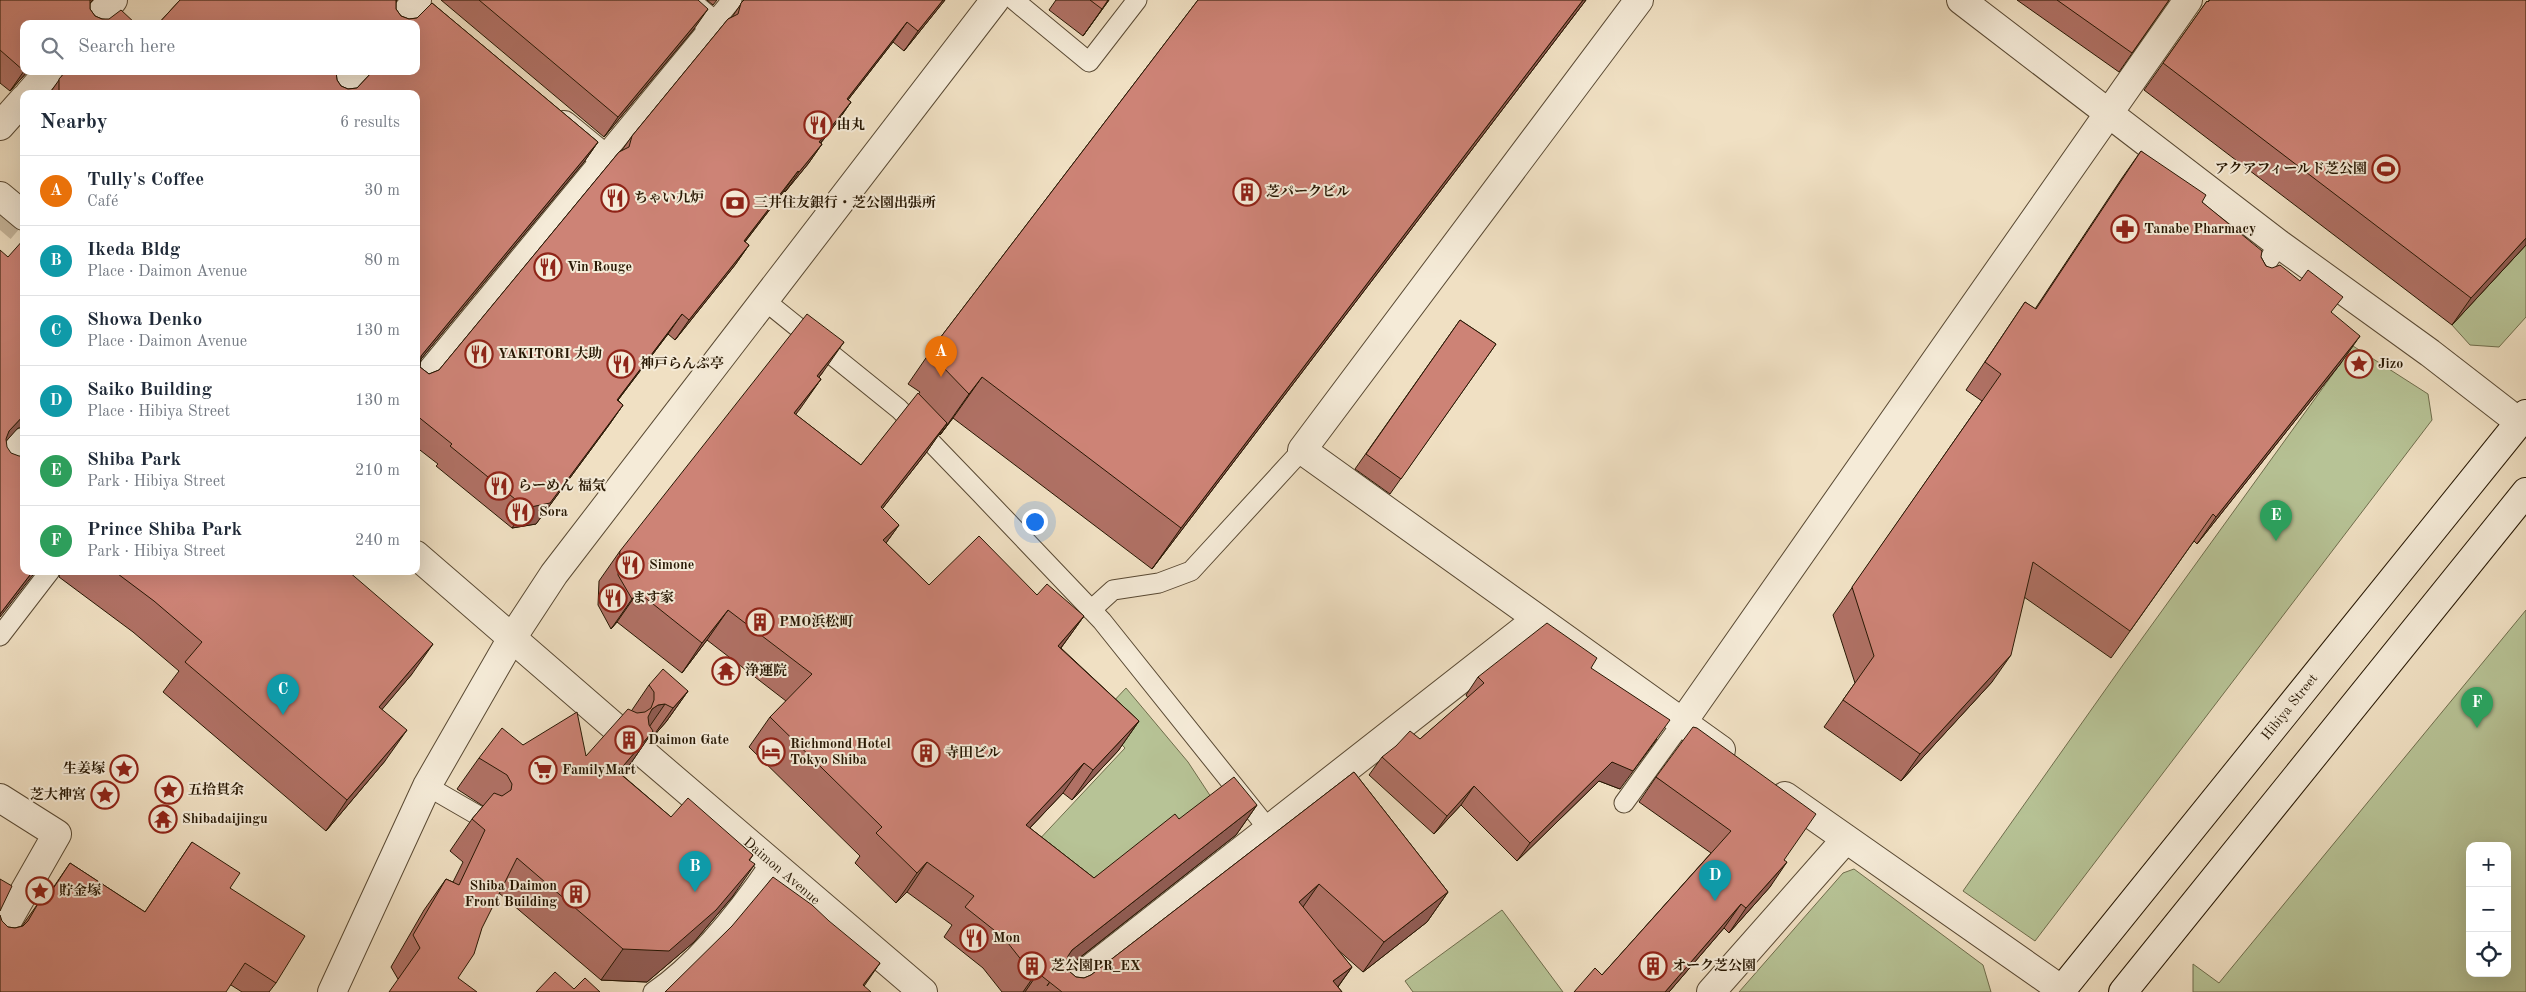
<!DOCTYPE html>
<html lang="en">
<head>
<meta charset="utf-8">
<style>
	:root { --surface:#fff; --page:#f6f6f7; --text:#1f2937; --muted:#747a83; --line:#e0e1e3; --accent:#ea580c }
	body { margin:0; font-family:"Old Standard TT","Noto Serif JP",serif; background:var(--page); color:var(--text) }
	.controls { position:absolute; right:15px; bottom:15px; display:grid; overflow:hidden; border-radius:10px; box-shadow:0 5px 20px #0002 }
	.controls button { width:45px; height:45px; display:grid; place-items:center; padding:0; border:0; border-bottom:1px solid var(--line); background:var(--surface); color:var(--text); font:25px sans-serif }
	.you { position:absolute; left:1034px; top:521px; width:18px; height:18px; margin:-12px; border:4px solid #fff; border-radius:50%; background:#1a73e8; box-shadow:0 0 0 8px #1a73e833 }
	.badge { display:grid; place-items:center; width:32px; height:32px; border-radius:50%; background:var(--accent); color:#fff; font-size:16px; font-weight:700 }
	.pin { position:absolute; translate:-50% -41px; filter:drop-shadow(0 1px 2px #0008) }
	.pin::after { content:''; position:absolute; top:26px; width:18px; height:15px; background:inherit; clip-path:polygon(0 0,100% 0,50% 100%) }
	.list { margin:0; padding:0; list-style:none }
	h2 { display:flex; justify-content:space-between; align-items:center; height:65px; margin:0; padding:0 20px; font-size:21px }
	h2 small { font-size:16px; font-weight:400; color:var(--muted) }
	.list li { display:grid; grid-template-columns:32px 1fr auto; gap:15px; align-items:center; box-sizing:border-box; height:70px; padding:0 20px; border-top:1px solid var(--line) }
	.list b { display:block; font-size:19px; white-space:nowrap }
	.list p { margin:0; font-size:16px; white-space:nowrap; color:var(--muted) }
	.list em { font-size:16px; font-style:normal; color:var(--muted) }
	.icon { flex:none; width:28px; height:28px; fill:none; stroke:currentColor; stroke-width:2; stroke-linecap:round; stroke-linejoin:round }
	.map { position:relative; flex:none; width:2526px; height:992px; overflow:hidden }
	.search { position:absolute; background:var(--surface); box-shadow:0 5px 20px #0002; left:20px; top:20px; width:400px; height:55px; display:flex; align-items:center; gap:12px; box-sizing:border-box; padding:0 18px; border-radius:10px; color:var(--muted); font-size:19px }
	.panel { position:absolute; background:var(--surface); box-shadow:0 5px 20px #0002; left:20px; top:90px; width:400px; height:485px; border-radius:10px }
	.map>svg:first-child { display:block }
	.green { fill:#b7c396; stroke:#6f6d4c; fill-rule:evenodd }
	.lines { fill:none; stroke-linecap:round; stroke-linejoin:round }
	.pedestrian-tunnel { stroke:#c8b89d; stroke-width:28; stroke-dasharray:28 14; stroke-linecap:butt }
	.service-casing { stroke:#594933; stroke-width:21 }
	.pedestrian-casing { stroke:#594933; stroke-width:30 }
	.minor-casing { stroke:#594933; stroke-width:30 }
	.tertiary-casing { stroke:#594933; stroke-width:30 }
	.secondary-casing { stroke:#271703; stroke-width:30 }
	.service { stroke:#f5ebd8; stroke-width:19 }
	.pedestrian { stroke:#f5ebd8; stroke-width:28 }
	.minor { stroke:#f5ebd8; stroke-width:28 }
	.tertiary { stroke:#f5ebd8; stroke-width:28 }
	.secondary { stroke:#f5ebd8; stroke-width:28 }
	.wall { fill:#b07165; stroke:#271703 }
	.shaded-wall { fill:#905c53; stroke:#271703 }
	.building { fill:#cd8376; stroke:#271703 }
	.labels { text-anchor:middle; dominant-baseline:central; stroke-width:4; stroke-linejoin:round; paint-order:stroke }
	.poi-label { font-size:14px; font-weight:bold; fill:#271703; stroke:#f5ebd8; text-anchor:start }
	.street-label { font-size:14px; fill:#271703; stroke:#f5ebd8 }
</style>
</head>
<body>
<div class="map">
<svg width="2526" height="992" viewBox="0 0 2526 992">
	<rect width="100%" height="100%" fill="#f0e0c3"/>
	<filter id="stains"><feTurbulence type="fractalNoise" baseFrequency=".004" numOctaves="4"/><feColorMatrix values="0 0 0 0 .2 0 0 0 0 .09 0 0 0 0 .02 0 0 0 .5 -.17"/></filter>
	<radialGradient id="worn" r=".72"><stop offset=".6" stop-color="#630" stop-opacity="0"/><stop offset="1" stop-color="#630" stop-opacity=".3"/></radialGradient>
	<!-- green -->
	<path class="green" d="M2526 239V317L2499 347 2470 345 2452 325Z
		M2353 346 2428 394 2432 420 2035 941 1963 891 2125 662Z
		M2526 610V992H2193V964L2219 983ZM2470 846H2507V973H2470Z
		M1126 688 1188 762 1211 797 1055 916 1020 860 1125 748 1097 719Z
		M1854 869 1983 965 1991 992H1739L1843 873Z
		M1502 910 1563 992H1413L1405 981Z"/>
	<g class="lines">
		<!-- pedestrian-tunnel -->
		<path class="pedestrian-tunnel" d="M0 230 24 202"/>
		<!-- service casing -->
		<g class="service-casing">
			<path id="service" d="M1014 0 1089 62 1137 0
				M2253 284 2279 244
				M764 300 899 409 981 494 1102 621 1270 831
				M416 383 732 0
				M1091 610 1113 590 1159 583 1191 571 1302 450
				M0 636 50 571
				M427 786 479 816
				M1624 803 1682 723
				M653 992C697 962 741 906 771 862"/>
		</g>
		<!-- pedestrian casing -->
		<g class="pedestrian-casing">
			<path id="pedestrian" d="M683 0 712 24
				M564 125 603 157"/>
		</g>
		<!-- minor casing -->
		<g class="minor-casing">
			<path id="minor" d="M1639 0 1302 450 1721 750
				M1961 0 2279 244 2430 353 2519 422
				M91 24 113 0
				M397 24 417 0
				M29 94 49 71
				M337 94 356 71
				M0 126 24 99
				M0 472 24 442
				M1682 723 2188 0
				M1785 796 2062 990
				M0 798 57 834 0 934
				M1061 992 1536 620
				M1711 992 1846 839"/>
		</g>
		<!-- tertiary casing -->
		<g class="tertiary-casing">
			<g id="tertiary">
				<path d="M0 196 24 216"/>
				<path d="M416 555 617 729"/>
				<path id="s1" d="M641 751 923 992"/>
				<path d="M332 992 427 786 512 638 554 574 995 0"/>
			</g>
		</g>
		<!-- secondary casing -->
		<g class="secondary-casing">
			<g id="secondary">
				<path id="s2" d="M2060 992 2526 414"/>
				<path d="M2123 992 2526 492"/>
			</g>
		</g>
		<!-- service -->
		<use href="#service" class="service"/>
		<!-- pedestrian -->
		<use href="#pedestrian" class="pedestrian"/>
		<!-- minor -->
		<use href="#minor" class="minor"/>
		<!-- tertiary -->
		<use href="#tertiary" class="tertiary"/>
		<!-- secondary -->
		<use href="#secondary" class="secondary"/>
	</g>
	<!-- wall -->
	<path class="wall" d="M0 0H93L90 3V9L95 16 102 19 136 24H24L28 71 10 91 0 83Z
		M180 0H397L396 2V9L401 16 409 19 417 18 432 3 598 142 584 162 421 359 420 367 429 374 439 370 619 152 622 150 632 136 728 19 732 17 743 1V0H945L904 51 893 42 848 100 851 102 837 122 821 143 822 144 808 164 785 192 784 191 745 242 749 245 735 265 675 340 668 334 618 400 623 405 609 425 536 524 512 528 436 466 438 464 416 447V94H49L64 73V71H337L336 72 337 80 341 86 348 89 357 88 371 73V71H416V24H158Z
		M441 0H698L694 29 604 137Z
		M707 0H717L713 5Z
		M1056 0H1109L1083 36 1049 10Z
		M1198 0H1586L1152 569 953 418 940 435 939 434 926 453 882 509 899 525 886 543 929 585 1037 595 1084 616 1061 648 1139 721 1118 751 1072 800 1063 793 1030 828 1094 878 1179 819 1257 805 1236 835 1068 967 1070 972 1076 977 1084 978 1091 975 1354 772 1448 892 1427 922 1363 972 1337 949 1352 967 1338 987 1342 992H1002L983 968 944 937 952 925 907 892 896 903 855 863 860 856 749 747 770 717 786 701 707 640 682 673 617 622 611 629 598 605 599 581 620 551 823 372 819 377 821 379 795 414 861 465 920 392 908 384 937 342Z
		M2017 0H2169L2119 72Z
		M2209 0H2526V245L2452 325 2144 90 2207 1 2208 2Z
		M2141 151 2202 202 2261 257 2266 266 2332 313 2341 363 2197 544 2194 541 2111 658 2024 597 1992 682 1901 781 1824 727 1855 683 1833 615 1982 401 1966 390 2025 302 2035 309 2122 178Z
		M1460 320 1496 344 1390 494 1355 469Z
		M60 571H348L412 674 382 709 385 761 326 831 163 692 179 671 133 632 59 577Z
		M1591 668 1620 789 1599 781 1517 861 1461 805 1434 834 1369 775 1382 757 1420 739 1468 698 1466 695 1478 677Z
		M649 685 688 691 666 722 651 739 648 738 631 763 621 774 671 817 753 855 749 861 733 896 694 942 647 982 601 980 499 893 398 979 391 967 424 910 446 879 453 882 463 862 450 851 472 819 483 806 457 789 479 758 523 745 586 756 632 710Z
		M1656 777 1784 860 1770 887 1729 933 1724 928 1669 992H1574L1602 975 1711 853 1639 802Z
		M192 842 230 888 276 983 269 992H242L231 985 0 992 2 921 8 927 15 928 22 926 39 902 42 904 70 863 145 912Z"/>
	<!-- shaded-wall -->
	<path class="shaded-wall" d="M943 0H945L904 51 918 31Z
		M1108 0H1109L1083 36 1102 9Z
		M1583 0H1586L1152 569 1181 528Z
		M708 9 694 29 604 137 618 117Z
		M907 22 893 42 833 119 847 99Z
		M24 71H28L10 91Z
		M851 102 837 122 805 162 819 142Z
		M598 142 584 162 416 365 421 356Z
		M822 144 808 164 785 192 799 172Z
		M798 171 784 191 730 261 744 241Z
		M2526 238V245L2452 325 2471 298Z
		M749 245 735 265 675 340 689 320Z
		M682 314 668 334 603 420 617 400Z
		M2360 336 2341 363 2197 544 2216 517Z
		M844 342 823 372 796 406 817 376Z
		M982 377 953 418 940 435 969 394Z
		M821 379 800 409 773 443 794 413Z
		M623 405 609 425 536 524 512 528 526 508Z
		M24 415V427L18 428 0 448 9 431Z
		M947 423 926 453 860 537 881 507Z
		M899 525 878 554 883 540Z
		M33 571H36L0 617V614Z
		M638 592 617 622 611 629 632 599Z
		M728 610 707 640 682 673 702 643Z
		M1084 616 1063 645 1038 675 1058 646Z
		M433 644 412 674 358 738 379 707Z
		M2011 655 1992 682 1901 781 1920 754Z
		M688 691 666 722 651 739 673 708Z
		M665 704 643 736H636L652 709 658 705Z
		M1139 721 1118 751 1072 800 1093 770Z
		M407 730 385 761 326 831 347 800Z
		M653 731 631 763 595 803 618 772Z
		M1657 739 1620 789 1599 781 1517 861 1530 843 1612 762Z
		M1084 763 1063 793 1005 854 1026 825Z
		M1474 786 1461 805 1434 834 1447 816Z
		M1257 805 1236 835 1051 980 1047 986 1072 950Z
		M927 862 907 892 896 903 917 873Z
		M1787 862 1770 887 1729 933 1746 908Z
		M755 864 733 896 694 942 647 982 601 980 623 949Z
		M1319 884 1298 914 1299 902Z
		M1448 892 1427 922 1363 972 1384 942Z
		M1741 904 1724 928 1669 992H1665Z
		M880 963 860 992 863 985Z
		M1352 967 1334 992 1333 981Z
		M1038 973 1025 992H1023L1034 976Z"/>
	<!-- building -->
	<path class="building" d="M0 0H90V9L95 16 102 19H109L121 10 136 24H24V71L0 50Z
		M180 0H396V9L401 16 409 19 417 18 432 3 598 142 421 356 420 367 429 374 439 370 619 152 629 147 632 136 728 19 738 14 741 3 744 0H943L918 31 907 22 847 99 851 102 819 142 822 144 799 172 798 171 744 241 749 245 689 320 682 314 617 400 623 405 550 503 526 508 450 446 452 444 416 415V94H59V79L66 71H336L337 80 341 86 348 89 357 88 373 71H416V24H158Z
		M479 0H698L708 9 618 117Z
		M1090 0H1108L1102 9Z
		M1198 0H1583L1181 528 982 377 969 394 940 364 949 351 937 342Z
		M2057 0H2169L2132 53Z
		M2210 0H2526V238L2471 298 2163 63 2207 1 2208 2Z
		M2141 151 2206 195 2202 202 2262 251 2261 257 2266 266 2272 268 2280 265 2300 281 2308 270 2343 297 2331 312 2360 336 2216 517 2213 514 2130 631 2033 562 2011 655 1920 754 1843 700 1874 656 1852 587 2001 374 1985 362 2025 302 2036 309Z
		M24 239V415L9 431 6 439 7 447 11 453 19 456H24V571H33L0 614V250L8 257Z
		M807 314 844 342 817 376 821 379 794 413 861 465 918 393 947 423 881 507 899 525 883 540 929 585 979 536 1037 595 1047 584 1084 616 1058 646 1139 721 1093 770 1084 763 1026 825 1094 878 1175 814 1179 819 1234 777 1257 805 1072 950 1068 956 1066 964 1070 972 1076 977 1084 978 1091 975 1354 772 1448 892 1384 942 1319 884 1299 902 1352 967 1333 981 1342 992H1062L1038 973 1034 976 1004 938 965 907 974 896 927 862 917 873 876 833 882 827 770 717 812 674 728 610 702 643 638 592 632 599 618 575 620 551Z
		M1460 320 1496 344 1401 479 1366 454Z
		M114 571H348L433 644 379 707 407 730 347 800 185 662 202 642 154 601Z
		M1547 623 1597 658 1591 668 1670 720 1633 771 1612 762 1530 843 1474 786 1447 816 1382 757 1396 746 1410 731 1420 739 1484 683 1478 677Z
		M663 669 688 691 673 708 665 704 658 705 652 709 648 717 649 725 653 731 618 772 671 817 688 798 753 855 749 860 755 864 716 910 669 951 623 949 517 858 482 928 474 954 458 978 477 992H389L420 948 413 935 446 879 459 885 485 830 472 819 494 793 502 796 511 790 512 784 507 775 479 758 502 728 523 745 577 712 586 756 628 709 637 713 645 712 651 708 654 700V692L649 685Z
		M1693 727 1697 728 1816 814 1784 860 1787 862 1746 908 1741 904 1665 992H1574L1595 968 1602 975 1731 831 1656 777Z
		M192 842 240 873 230 888 305 936 276 983 245 963 226 992H0V915L2 921 8 927 15 928 23 926 28 921 39 902 43 904 70 863 145 912Z
		M773 877 812 905 829 921 880 963 863 985 871 992H665L732 926Z
		M0 879 12 886 0 911Z
		M555 972 574 989 585 978 600 992H536Z"/>
	<!-- icons -->
	<defs>
		<g id="restaurant-ring" transform="scale(1.4375)"><circle r="9.5" fill="#f5ebd8" stroke="#8f2418" stroke-width="1.5"/><path d="M-5-6h1v4h1v-4h1v4h1v-4h1v5L-1.5 .5V6h-2V.5L-5-1ZM5-6V6H3V1.5H1.5Q1.5-4 5-6Z" fill="#8f2418"/></g>
		<g id="stadium-ring" transform="scale(1.4375)"><circle r="9.5" fill="#f5ebd8" stroke="#8f2418" stroke-width="1.5"/><path d="M0-5a6.5 5 0 1 0 0 10a6.5 5 0 1 0 0-10ZM-3.5-1.8h7v3.6h-7Z" fill="#8f2418"/></g>
		<g id="building-ring" transform="scale(1.4375)"><circle r="9.5" fill="#f5ebd8" stroke="#8f2418" stroke-width="1.5"/><path d="M-4-6H4V6H1V3H-1V6H-4ZM-2.5-4.3h1.7v1.8h-1.7ZM.8-4.3h1.7v1.8H.8ZM-2.5-1h1.7V.8h-1.7ZM.8-1h1.7V.8H.8Z" fill="#8f2418"/></g>
		<g id="bank-ring" transform="scale(1.4375)"><circle r="9.5" fill="#f5ebd8" stroke="#8f2418" stroke-width="1.5"/><path d="M-6-4H6V4H-6ZM0-2.3a2.3 2.3 0 1 0 0 4.6a2.3 2.3 0 1 0 0-4.6Z" fill="#8f2418"/></g>
		<g id="pharmacy-ring" transform="scale(1.4375)"><circle r="9.5" fill="#f5ebd8" stroke="#8f2418" stroke-width="1.5"/><path d="M-2-6h4v4h4v4h-4v4h-4v-4h-4v-4h4Z" fill="#8f2418"/></g>
		<g id="sight-ring" transform="scale(1.4375)"><circle r="9.5" fill="#f5ebd8" stroke="#8f2418" stroke-width="1.5"/><path d="M0-6L1.8-2.2L6-1.7L2.9 1.2L3.7 5.4L0 3.3L-3.7 5.4L-2.9 1.2L-6-1.7L-1.8-2.2Z" fill="#8f2418"/></g>
		<g id="temple-ring" transform="scale(1.4375)"><circle r="9.5" fill="#f5ebd8" stroke="#8f2418" stroke-width="1.5"/><path d="M0-6L5-2H3V0L6.5 2.5H4V6H1.5V3h-3V6H-4V2.5H-6.5L-3 0V-2H-5Z" fill="#8f2418"/></g>
		<g id="hotel-ring" transform="scale(1.4375)"><circle r="9.5" fill="#f5ebd8" stroke="#8f2418" stroke-width="1.5"/><path d="M-6-4.5h1.5V1H6V5H4.5V3h-9V5H-6ZM-4 0a1.8 1.8 0 1 1 3.6 0ZM.5 0V-2.5h3Q6-2.5 6 0Z" fill="#8f2418"/></g>
		<g id="supermarket-ring" transform="scale(1.4375)"><circle r="9.5" fill="#f5ebd8" stroke="#8f2418" stroke-width="1.5"/><path d="M-6-5.5h2.5l.6 2H6L4.5 2H-2.5L-4.4-4H-6ZM-1.5 3.2a1.3 1.3 0 1 0 .1 0ZM3 3.2a1.3 1.3 0 1 0 .1 0Z" fill="#8f2418"/></g>
	</defs>
	<g fill-rule="evenodd">
		<use href="#restaurant-ring" x="818" y="125"/>
		<use href="#stadium-ring" x="2386" y="169"/>
		<use href="#building-ring" x="1247" y="192"/>
		<use href="#restaurant-ring" x="615" y="198"/>
		<use href="#bank-ring" x="735" y="203"/>
		<use href="#pharmacy-ring" x="2125" y="229"/>
		<use href="#restaurant-ring" x="548" y="267"/>
		<use href="#restaurant-ring" x="479" y="354"/>
		<use href="#restaurant-ring" x="621" y="364"/>
		<use href="#sight-ring" x="2359" y="364"/>
		<use href="#restaurant-ring" x="499" y="486"/>
		<use href="#restaurant-ring" x="520" y="512"/>
		<use href="#restaurant-ring" x="630" y="565"/>
		<use href="#restaurant-ring" x="613" y="598"/>
		<use href="#building-ring" x="760" y="622"/>
		<use href="#temple-ring" x="726" y="671"/>
		<use href="#building-ring" x="629" y="740"/>
		<use href="#hotel-ring" x="771" y="752"/>
		<use href="#building-ring" x="926" y="753"/>
		<use href="#sight-ring" x="124" y="769"/>
		<use href="#supermarket-ring" x="543" y="770"/>
		<use href="#sight-ring" x="169" y="790"/>
		<use href="#sight-ring" x="105" y="795"/>
		<use href="#temple-ring" x="163" y="819"/>
		<use href="#sight-ring" x="40" y="891"/>
		<use href="#building-ring" x="576" y="894"/>
		<use href="#restaurant-ring" x="974" y="938"/>
		<use href="#building-ring" x="1032" y="966"/>
		<use href="#building-ring" x="1653" y="966"/>
	</g>
	<g class="labels">
		<!-- poi labels -->
		<g class="poi-label">
			<text x="837" y="125">由丸</text>
			<text x="2367" y="169" text-anchor="end">アクアフィールド芝公園</text>
			<text x="1266" y="192">芝パークビル</text>
			<text x="634" y="198">ちゃい九炉</text>
			<text x="754" y="203">三井住友銀行・芝公園出張所</text>
			<text x="2144" y="229">Tanabe Pharmacy</text>
			<text x="567" y="267">Vin Rouge</text>
			<text x="498" y="354">YAKITORI 大助</text>
			<text x="640" y="364">神戸らんぷ亭</text>
			<text x="2378" y="364">Jizo</text>
			<text x="518" y="486">らーめん 福気</text>
			<text x="539" y="512">Sora</text>
			<text x="649" y="565">Simone</text>
			<text x="632" y="598">ます家</text>
			<text x="779" y="622">PMO浜松町</text>
			<text x="745" y="671">浄運院</text>
			<text x="648" y="740">Daimon Gate</text>
			<text x="790" y="744">Richmond Hotel<tspan x="790" dy="16">Tokyo Shiba</tspan></text>
			<text x="945" y="753">寺田ビル</text>
			<text x="105" y="769" text-anchor="end">生姜塚</text>
			<text x="562" y="770">FamilyMart</text>
			<text x="188" y="790">五拾貫余</text>
			<text x="86" y="795" text-anchor="end">芝大神宮</text>
			<text x="182" y="819">Shibadaijingu</text>
			<text x="557" y="886" text-anchor="end">Shiba Daimon<tspan x="557" dy="16">Front Building</tspan></text>
			<text x="59" y="891">貯金塚</text>
			<text x="993" y="938">Mon</text>
			<text x="1051" y="966">芝公園PR_EX</text>
			<text x="1672" y="966">オーク芝公園</text>
		</g>
		<!-- street labels -->
		<g class="street-label">
			<text stroke="none"><textPath href="#s2" startOffset="366">Hibiya Street</textPath></text>
			<text stroke="none"><textPath href="#s1" startOffset="185">Daimon Avenue</textPath></text>
		</g>
	</g>
	<rect width="100%" height="100%" filter="url(#stains)"/>
	<rect width="100%" height="100%" fill="url(#worn)"/>
</svg>
<div class="controls">
<button>+</button>
<button>−</button>
<button><svg class="icon" aria-label="locate" viewBox="0 0 24 24"><circle cx="12" cy="12" r="6"/><path d="M12 2v4M12 18v4M2 12h4M18 12h4"/></svg></button>
</div>
<div class="you"></div>
<div class="pin badge" style="left:941px;top:377px;background:#e8710a">A</div>
<div class="pin badge" style="left:695px;top:892px;background:#0f9aa8">B</div>
<div class="pin badge" style="left:283px;top:715px;background:#0f9aa8">C</div>
<div class="pin badge" style="left:1715px;top:901px;background:#0f9aa8">D</div>
<div class="pin badge" style="left:2276px;top:541px;background:#2e9e5b">E</div>
<div class="pin badge" style="left:2477px;top:728px;background:#2e9e5b">F</div>
<div class="search"><svg class="icon" aria-label="search" viewBox="0 0 24 24"><circle cx="10" cy="10" r="6"/><path d="M15 15l6 6"/></svg>Search here</div>
<section class="panel">
<h2>Nearby<small>6 results</small></h2>
<ul class="list">
<li><span class="badge" style="background:#e8710a">A</span><div><b>Tully's Coffee</b><p>Café</p></div><em>30 m</em></li>
<li><span class="badge" style="background:#0f9aa8">B</span><div><b>Ikeda Bldg</b><p>Place · Daimon Avenue</p></div><em>80 m</em></li>
<li><span class="badge" style="background:#0f9aa8">C</span><div><b>Showa Denko</b><p>Place · Daimon Avenue</p></div><em>130 m</em></li>
<li><span class="badge" style="background:#0f9aa8">D</span><div><b>Saiko Building</b><p>Place · Hibiya Street</p></div><em>130 m</em></li>
<li><span class="badge" style="background:#2e9e5b">E</span><div><b>Shiba Park</b><p>Park · Hibiya Street</p></div><em>210 m</em></li>
<li><span class="badge" style="background:#2e9e5b">F</span><div><b>Prince Shiba Park</b><p>Park · Hibiya Street</p></div><em>240 m</em></li>
</ul>
</section>
</div>
</body>
</html>
